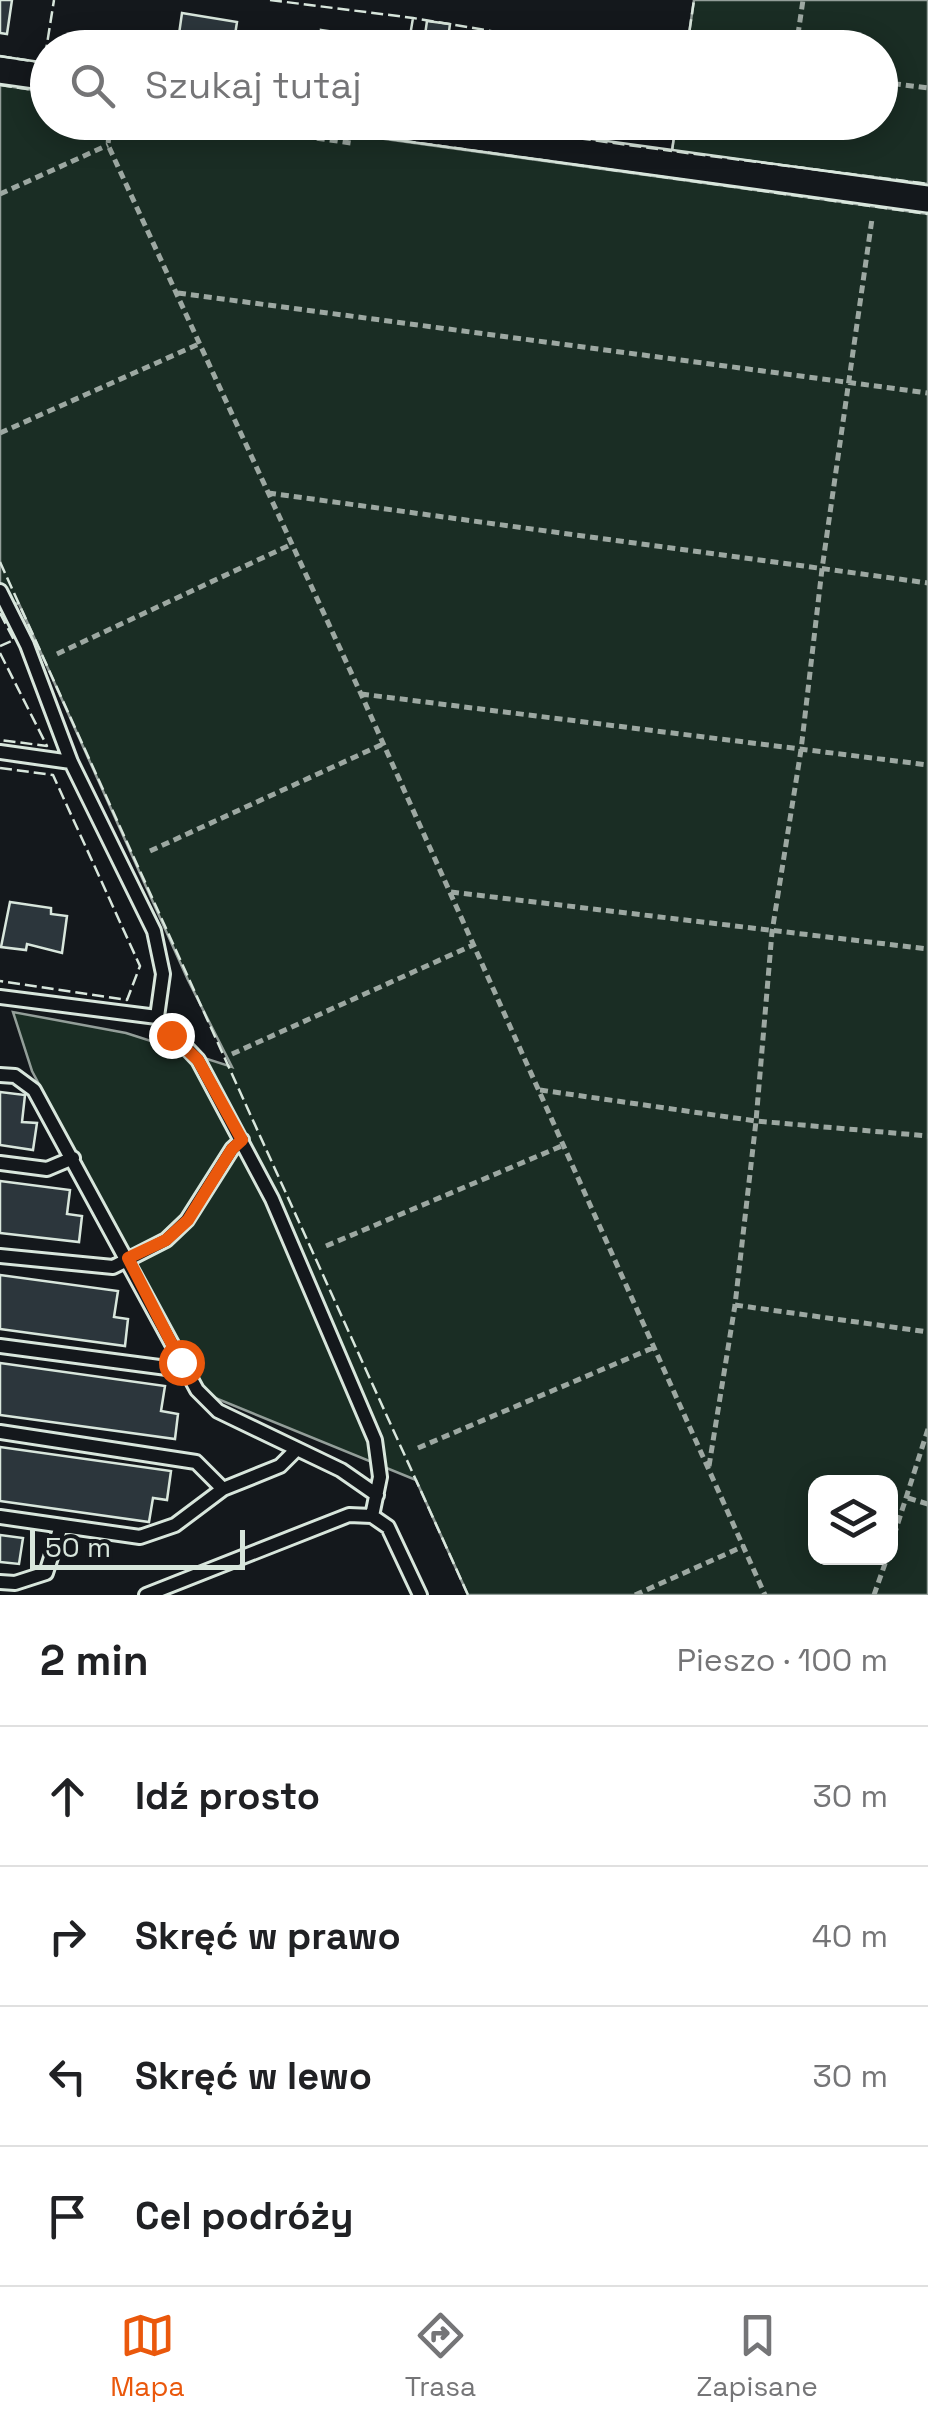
<!DOCTYPE html>
<html lang="pl">
<head>
<meta charset="utf-8">
<style>
	:root { --surface:#fff; --page:#f6f6f6; --text:#202124; --muted:#757577; --line:#e0e0e0; --accent:#ea580c }
	body { margin:0; font-family:"Space Grotesk",sans-serif; background:var(--page); color:var(--text) }
	.controls { position:absolute; right:30px; bottom:30px; display:grid; overflow:hidden; border-radius:20px; box-shadow:0 5px 25px #0003 }
	.controls button { width:90px; height:90px; display:grid; place-items:center; padding:0; border:0; border-bottom:2px solid var(--line); background:var(--surface); color:var(--text); font:50px sans-serif }
	.scale { position:absolute; left:30px; bottom:25px; width:215px; box-sizing:border-box; padding-left:10px; border:5px solid #d8e6dc; border-top:0; font-size:28px; line-height:35px; white-space:nowrap; color:#d8e6dc; -webkit-text-stroke:8px #14181c; paint-order:stroke }
	.stop { position:absolute; width:30px; height:30px; margin:-22px; border:8px solid #ea580c; border-radius:50%; background:#fff }
	.stop.end { background:#ea580c; border-color:#fff; box-shadow:0 2px 10px #0008 }
	.list { margin:0; padding:0; list-style:none }
	h2 { display:flex; justify-content:space-between; align-items:center; height:130px; margin:0; padding:0 40px; font-size:42px }
	h2 small { font-size:32px; font-weight:400; color:var(--muted) }
	.list li { display:grid; grid-template-columns:65px 1fr auto; gap:30px; align-items:center; box-sizing:border-box; height:140px; padding:0 40px; border-top:2px solid var(--line) }
	.list b { display:block; font-size:38px; white-space:nowrap }
	.list em { font-size:32px; font-style:normal; color:var(--muted) }
	.icon { flex:none; width:55px; height:55px; fill:none; stroke:currentColor; stroke-width:2; stroke-linecap:round; stroke-linejoin:round }
	.map { position:relative; flex:none; width:928px; height:1595px; overflow:hidden }
	.search { position:absolute; background:var(--surface); box-shadow:0 5px 25px #0003; left:30px; right:30px; top:30px; height:110px; display:flex; align-items:center; gap:25px; box-sizing:border-box; padding:0 35px; border-radius:55px; color:var(--muted); font-size:38px }
	.sheet { height:690px; background:var(--surface) }
	nav { display:flex; justify-content:space-around; align-items:center; box-sizing:border-box; height:140px; border-top:2px solid var(--line); background:var(--surface); font-size:28px; color:var(--muted) }
	nav a { display:grid; justify-items:center; gap:5px }
	nav .on { color:var(--accent) }
	.map>svg:first-child { display:block }
	.green { fill:#1a2d24; stroke:#939e99; stroke-width:2.5; fill-rule:evenodd }
	.building { fill:#2c363c; stroke:#d8e6dc; stroke-width:2.5 }
	.lines { fill:none; stroke-linecap:round; stroke-linejoin:round }
	.lane-casing { stroke:#d8e6dc; stroke-width:18 }
	.street-casing { stroke:#d8e6dc; stroke-width:30 }
	.path { stroke:#9da8a2; stroke-width:5; stroke-dasharray:8 5; stroke-linecap:butt }
	.lane { stroke:#14181c; stroke-width:12 }
	.street { stroke:#14181c; stroke-width:25 }
	.fence { stroke:#d8e6dc; stroke-width:2.5; stroke-dasharray:12 5; stroke-linecap:butt }
	.route { stroke:#ea580c; stroke-width:12 }
</style>
</head>
<body>
<div class="map">
<svg width="928" height="1595" viewBox="0 0 928 1595">
	<rect width="100%" height="100%" fill="#14181c"/>
	<!-- green -->
	<path class="green" d="M694 0H928V184L672 151 676 123 880 122V48L687 47Z
		M0 85 47 92 48 122 269 123 928 214V1595H468L416 1480 203 1393 32 1071 13 1012 126 1033 232 1067 188 980 19 604 0 601ZM816 1482H890V1558H816Z"/>
	<!-- building -->
	<path class="building" d="M0 0H12L7 34 0 33Z
		M182 13 237 22 233 48H177Z
		M427 21 450 24 448 39 425 35Z
		M321 30 362 36 361 48H304L307 32 321 34Z
		M10 902 51 908V914L67 916 62 953 27 944 26 950 1 947Z
		M0 1092 25 1095 22 1122 37 1123 33 1150 0 1145Z
		M0 1181 70 1190 67 1214 82 1216 79 1242 0 1233Z
		M0 1275 118 1291 114 1317 128 1319 125 1346 0 1329Z
		M0 1363 165 1386 161 1411 178 1414 175 1439 0 1415Z
		M0 1447 171 1471 167 1500 153 1498 149 1522 0 1501Z
		M0 1535 23 1538 19 1564 0 1562Z"/>
	<g class="lines">
		<!-- lane casing -->
		<g class="lane-casing">
			<path id="lane" d="M0 591 27 645 71 762 154 931 163 974 157 1017
				M0 752 71 762
				M0 997 157 1017 198 1060 272 1199 375 1440 380 1477 372 1516
				M0 1075 15 1076 34 1090 197 1390 218 1411 341 1470 377 1495
				M0 1163 47 1169 73 1158
				M0 1256 113 1267 166 1240 187 1220 232 1149 242 1140
				M0 1346 167 1368 181 1362
				M0 1432 196 1462 223 1489 280 1466 296 1450
				M0 1517 140 1537 175 1525 223 1489
				M0 1582 15 1583 46 1573 61 1526
				M146 1595 349 1515 372 1516 388 1527 420 1595"/>
		</g>
		<!-- street casing -->
		<g class="street-casing">
			<path id="street" d="M0 70 48 77
				M367 122 928 199"/>
		</g>
		<!-- path -->
		<path class="path" d="M796 48 803 0
			M880 82 928 88
			M110 122 108 145 361 694 765 1595
			M201 122 351 143
			M0 194 108 145
			M178 293 928 393
			M0 433 201 343
			M268 493 928 583
			M57 654 290 545
			M361 694 928 765
			M150 851 383 744
			M451 892 928 949
			M232 1054 473 945
			M540 1090 756 1121 928 1136
			M326 1246 564 1145
			M735 1305 928 1332
			M418 1448 655 1347
			M709 1466 735 1305 756 1121 772 932 801 750 822 569 872 219
			M908 1498 928 1504
			M890 1548 928 1429
			M635 1595 744 1546
			M874 1595 887 1558"/>
		<!-- lane -->
		<use href="#lane" class="lane"/>
		<!-- street -->
		<use href="#street" class="street"/>
		<!-- fence -->
		<path class="fence" d="M270 0 413 18 593 48
			M408 48 413 18
			M687 48 694 0
			M0 56 44 63 54 0
			M0 85 48 92
			M269 122 928 214
			M461 122 672 151
			M676 122 672 151 928 184
			M0 562 468 1595
			M0 613 14 640 0 646
			M0 653 47 746 0 740
			M0 768 53 775 140 966 127 1000 0 981"/>
	</g>
	<g class="lines">
		<!-- route -->
		<path class="route" d="M171 1035 198 1060 242 1140 232 1149 188 1220 166 1240 128 1258 181 1362"/>
	</g>
</svg>
<div class="controls">
<button><svg class="icon" aria-label="layers" viewBox="0 0 24 24"><path d="M12 4l9 5-9 5-9-5zM3 14l9 5 9-5"/></svg></button>
</div>
<div class="scale">50 m</div>
<div class="stop" style="left:181px;top:1362px"></div>
<div class="stop end" style="left:171px;top:1035px"></div>
<div class="search"><svg class="icon" aria-label="search" viewBox="0 0 24 24"><circle cx="10" cy="10" r="6"/><path d="M15 15l6 6"/></svg>Szukaj tutaj</div>
</div>
<section class="sheet">
<h2>2 min<small>Pieszo · 100 m</small></h2>
<ul class="list">
<li><svg class="icon" aria-label="ahead" viewBox="0 0 24 24"><path d="M12 20V5M6 11l6-6 6 6"/></svg><div><b>Idź prosto</b></div><em>30 m</em></li>
<li><svg class="icon" aria-label="right" viewBox="0 0 24 24"><path d="M7 20v-9h11M14 6l5 5-5 5"/></svg><div><b>Skręć w prawo</b></div><em>40 m</em></li>
<li><svg class="icon" aria-label="left" viewBox="0 0 24 24"><path d="M17 20v-9H6M10 6l-5 5 5 5"/></svg><div><b>Skręć w lewo</b></div><em>30 m</em></li>
<li><svg class="icon" aria-label="arrive" viewBox="0 0 24 24"><path d="M6 21V4h12l-3 4 3 4H6"/></svg><div><b>Cel podróży</b></div></li>
</ul>
</section>
<nav>
<a class="on"><svg class="icon" aria-label="map" viewBox="0 0 24 24"><path d="M3 6l6-2 6 2 6-2v14l-6 2-6-2-6 2zM9 4v14M15 6v14"/></svg>Mapa</a>
<a><svg class="icon" aria-label="directions" viewBox="0 0 24 24"><path d="M12 3l9 9-9 9-9-9zM9 14v-3h6M13 9l2 2-2 2"/></svg>Trasa</a>
<a><svg class="icon" aria-label="saved" viewBox="0 0 24 24"><path d="M7 4h10v16l-5-4-5 4z"/></svg>Zapisane</a>
</nav>
</body>
</html>
